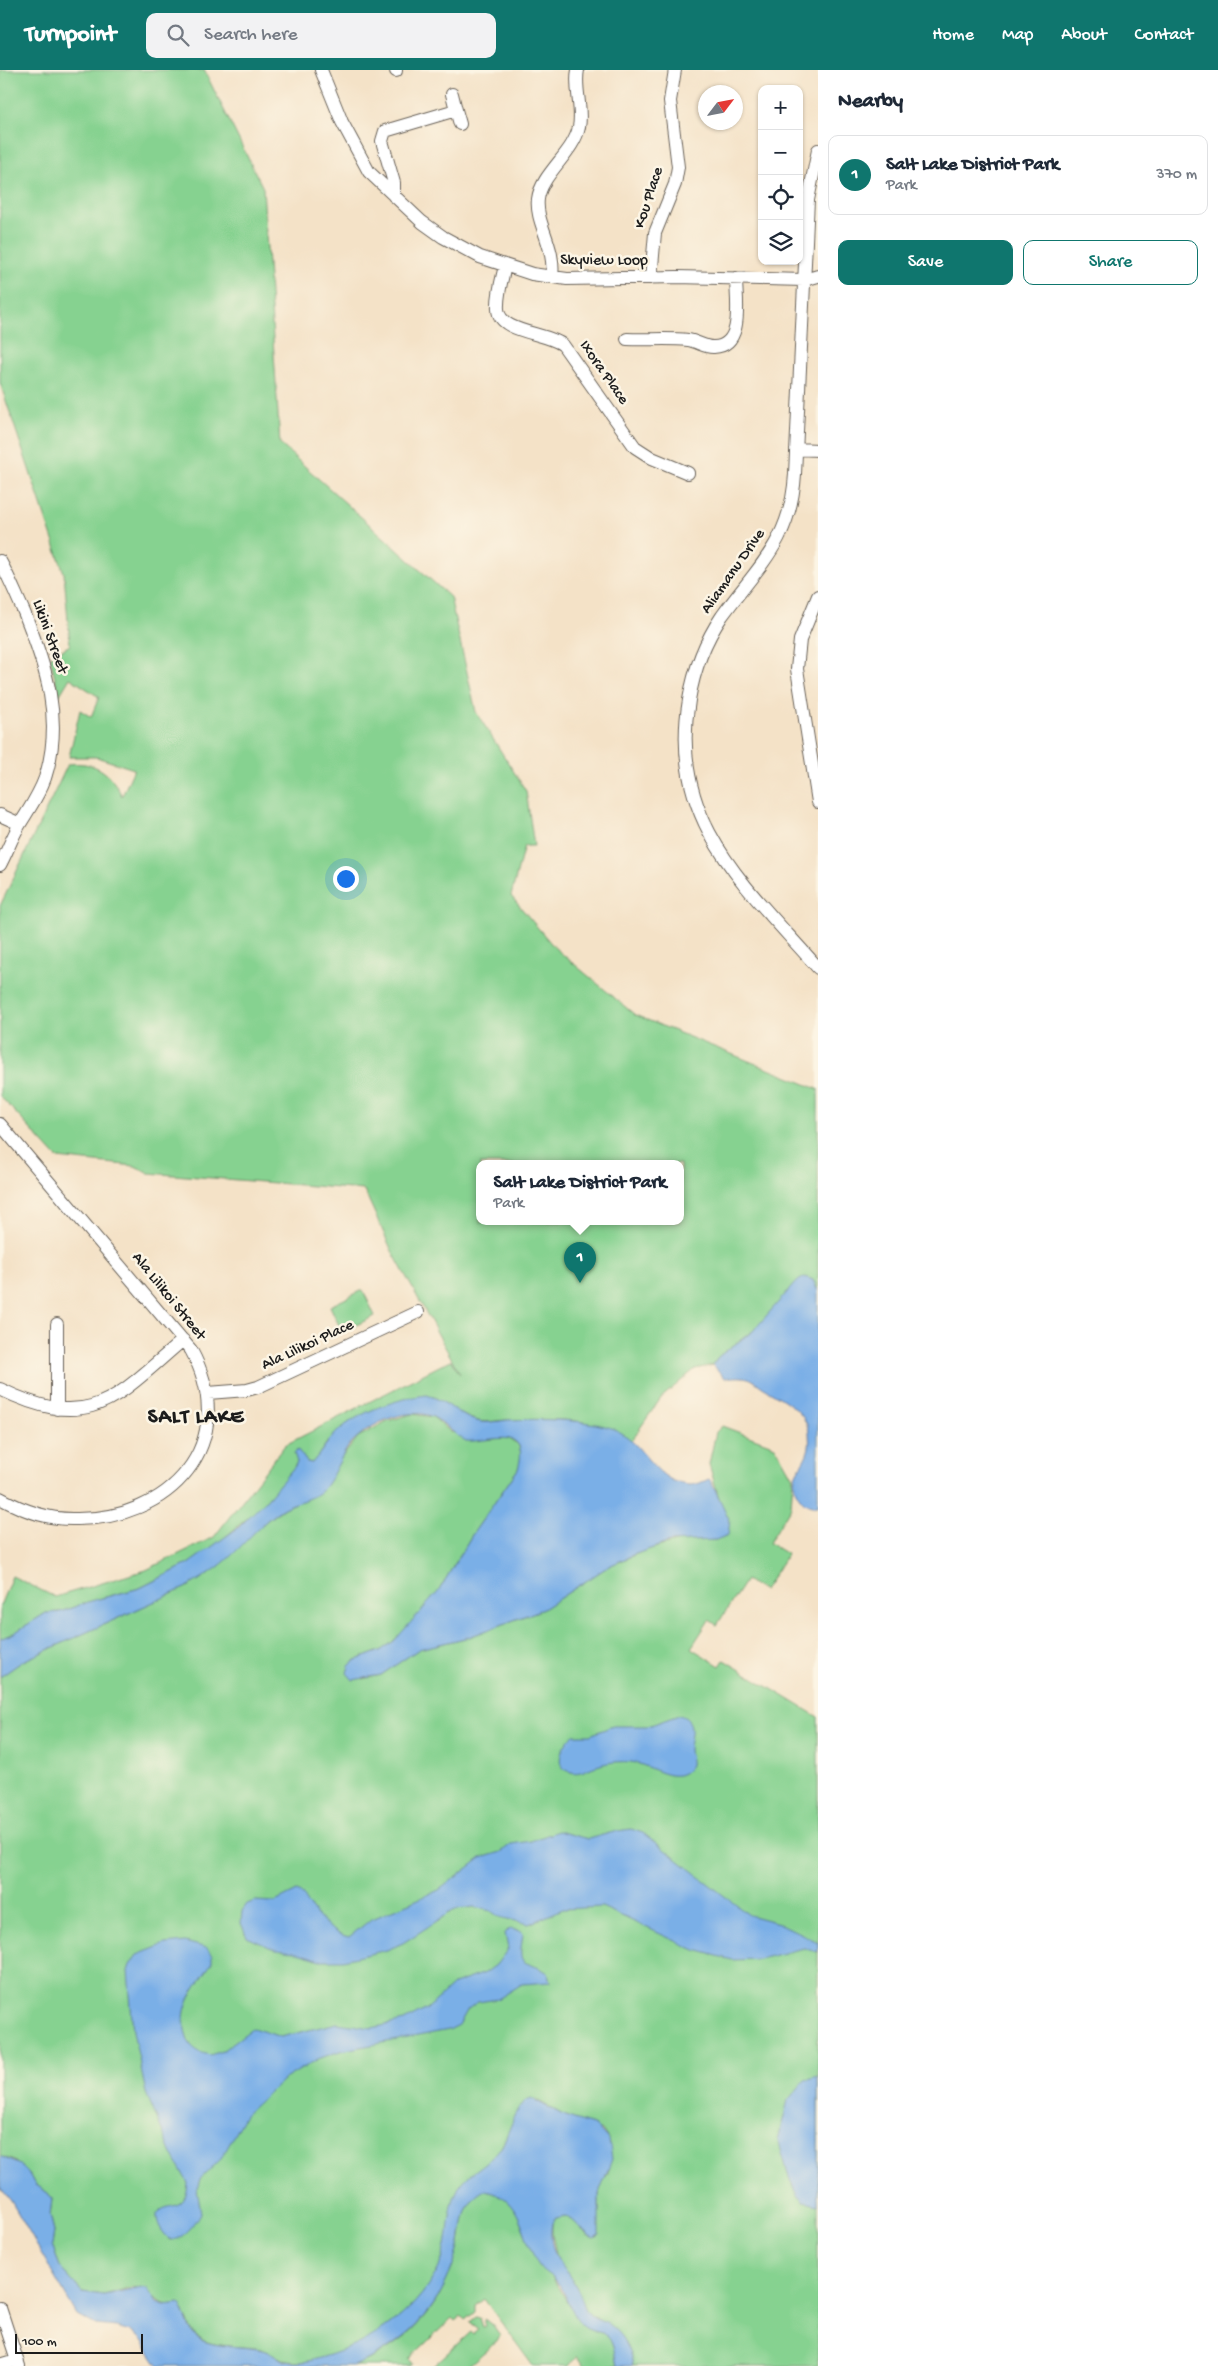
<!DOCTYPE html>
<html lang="en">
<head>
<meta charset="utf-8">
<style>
	:root { --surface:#fff; --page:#f2f2f3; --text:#1f2937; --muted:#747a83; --line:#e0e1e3; --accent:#0f766e }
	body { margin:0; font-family:"Gochi Hand",sans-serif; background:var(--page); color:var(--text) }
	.controls { position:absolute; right:15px; top:15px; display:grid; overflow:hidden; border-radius:10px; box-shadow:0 1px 4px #0004 }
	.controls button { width:45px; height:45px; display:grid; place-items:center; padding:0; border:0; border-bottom:1px solid var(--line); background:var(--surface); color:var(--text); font:25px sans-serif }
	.compass { position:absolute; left:698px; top:15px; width:45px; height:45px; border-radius:50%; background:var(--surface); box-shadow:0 1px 4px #0004; rotate:58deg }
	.scale { position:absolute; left:15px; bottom:12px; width:128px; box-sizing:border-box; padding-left:5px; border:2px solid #1c1c1c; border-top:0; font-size:14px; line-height:18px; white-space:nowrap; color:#1c1c1c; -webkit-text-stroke:4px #fcf5e5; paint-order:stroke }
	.you { position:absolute; left:345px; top:808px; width:18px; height:18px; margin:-12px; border:4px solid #fff; border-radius:50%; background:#1a73e8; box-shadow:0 0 0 8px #1a73e833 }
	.badge { display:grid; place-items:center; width:32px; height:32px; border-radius:50%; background:var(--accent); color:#fff; font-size:16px; font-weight:700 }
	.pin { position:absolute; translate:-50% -41px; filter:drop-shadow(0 1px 2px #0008) }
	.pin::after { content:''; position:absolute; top:26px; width:18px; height:15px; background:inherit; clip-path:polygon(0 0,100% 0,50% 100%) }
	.popup { position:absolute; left:476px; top:1090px; width:208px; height:65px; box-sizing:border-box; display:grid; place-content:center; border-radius:10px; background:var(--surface); filter:drop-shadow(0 1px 4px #0005); font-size:16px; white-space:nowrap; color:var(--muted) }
	.popup b { font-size:19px; color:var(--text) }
	.popup::after { content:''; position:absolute; left:50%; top:100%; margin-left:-10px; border:10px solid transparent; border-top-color:var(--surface) }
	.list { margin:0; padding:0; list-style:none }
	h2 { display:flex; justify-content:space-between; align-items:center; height:65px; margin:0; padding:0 20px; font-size:21px }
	h2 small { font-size:16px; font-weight:400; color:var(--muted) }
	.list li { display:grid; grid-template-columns:32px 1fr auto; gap:15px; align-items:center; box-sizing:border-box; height:80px; margin:0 10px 10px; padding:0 10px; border:1px solid var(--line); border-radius:10px }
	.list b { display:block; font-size:19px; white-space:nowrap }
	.list p { margin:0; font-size:16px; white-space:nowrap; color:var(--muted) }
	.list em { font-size:16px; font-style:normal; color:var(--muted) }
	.actions { display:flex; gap:10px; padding:15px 20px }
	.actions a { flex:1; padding:11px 0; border:1px solid var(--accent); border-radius:10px; text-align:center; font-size:18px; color:var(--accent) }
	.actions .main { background:var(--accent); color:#fff }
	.icon { flex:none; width:28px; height:28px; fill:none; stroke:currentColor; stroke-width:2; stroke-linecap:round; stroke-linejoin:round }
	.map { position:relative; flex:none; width:818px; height:2296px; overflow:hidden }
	header { display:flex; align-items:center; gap:30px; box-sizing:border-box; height:70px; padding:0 25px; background:var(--accent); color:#fff }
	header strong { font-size:24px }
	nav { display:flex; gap:28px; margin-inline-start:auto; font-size:18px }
	.search { width:350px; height:45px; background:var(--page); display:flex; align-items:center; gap:12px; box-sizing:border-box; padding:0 18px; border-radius:10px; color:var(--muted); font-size:19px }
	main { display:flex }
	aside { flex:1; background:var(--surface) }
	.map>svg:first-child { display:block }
	.green { fill:#86d290; stroke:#517756; fill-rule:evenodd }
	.water { fill:#7aafe7; stroke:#4b6682 }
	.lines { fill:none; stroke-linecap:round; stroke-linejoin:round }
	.minor-casing { stroke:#686158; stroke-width:14 }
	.minor { stroke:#fff; stroke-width:12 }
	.labels { text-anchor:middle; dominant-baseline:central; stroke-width:5; stroke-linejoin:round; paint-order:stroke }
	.street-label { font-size:16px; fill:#1c1c1c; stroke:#fcf5e5 }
	.district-label { font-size:21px; font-weight:bold; letter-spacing:1px; fill:#1c1c1c; stroke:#fcf5e5 }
</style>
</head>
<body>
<header>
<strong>Turnpoint</strong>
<div class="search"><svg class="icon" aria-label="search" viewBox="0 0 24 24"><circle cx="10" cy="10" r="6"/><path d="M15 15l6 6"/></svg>Search here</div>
<nav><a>Home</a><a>Map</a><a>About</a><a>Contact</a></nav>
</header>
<main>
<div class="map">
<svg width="818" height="2296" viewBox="0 0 818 2296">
	<rect width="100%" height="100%" fill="#fcf5e5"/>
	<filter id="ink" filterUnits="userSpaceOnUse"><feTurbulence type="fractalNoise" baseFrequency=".02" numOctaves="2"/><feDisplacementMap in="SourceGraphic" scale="10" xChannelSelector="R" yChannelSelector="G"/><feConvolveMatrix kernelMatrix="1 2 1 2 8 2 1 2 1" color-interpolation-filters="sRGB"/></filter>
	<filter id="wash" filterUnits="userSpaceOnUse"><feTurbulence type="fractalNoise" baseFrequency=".0096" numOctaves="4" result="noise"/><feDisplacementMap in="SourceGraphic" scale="20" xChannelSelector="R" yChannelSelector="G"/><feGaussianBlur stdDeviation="1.12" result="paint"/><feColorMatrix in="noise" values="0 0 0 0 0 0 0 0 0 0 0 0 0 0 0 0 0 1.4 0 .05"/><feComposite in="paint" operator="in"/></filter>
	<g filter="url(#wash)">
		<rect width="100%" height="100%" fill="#f4e2c7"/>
		<!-- green -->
		<path class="green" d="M0 0H204L263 118 280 374 450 527 476 642 526 721 534 776H524L511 826 555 878 635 945 818 1019V1221L813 1210 805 1207 753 1261 719 1286 713 1295 695 1299 661 1328 631 1371C603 1346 545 1349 508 1350 499 1350 488 1353 478 1351 462 1347 449 1335 434 1327L360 1347 348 1353 328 1371 313 1393 307 1392 298 1381 297 1392 292 1401 257 1440 210 1480 188 1494 140 1518 91 1531 60 1542 46 1543 14 1563 0 1569V1536L12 1506 55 1527 146 1500 214 1467 285 1375 451 1290 460 1304 392 1181 364 1120 148 1103 135 1096 57 1088 0 1026V836L68 694C96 691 110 702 122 726L134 699 96 687H69L80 640 91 647 99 627 70 608 59 626 50 587 70 575 64 503 0 313ZM480 1094H680V1152H480Z
			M363 1220 375 1246 342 1262 330 1236Z
			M412 1344 433 1347 451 1362 488 1369 508 1368 518 1374 522 1386 518 1399 472 1465 438 1522 404 1561 385 1579 356 1590 363 1609 381 1605 419 1579 469 1567 543 1539 609 1496 646 1480 683 1470H716L720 1432 709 1394 716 1362 722 1356 775 1376 793 1408 791 1437 769 1473 787 1484 764 1521 746 1510 717 1555 709 1550 691 1578 720 1596 724 1590 818 1647V2296H633L630 2283 599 2250 591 2246 585 2239 574 2213 558 2192 552 2165V2153L556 2148 565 2146 574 2151 588 2166 599 2141V2124L601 2115 608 2103 609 2070 602 2060 565 2046 535 2029 525 2031C513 2049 507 2070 494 2087 484 2099 468 2103 460 2117 449 2134 452 2153 448 2172 445 2184 440 2196 434 2207 410 2250 343 2294 294 2292 279 2291 270 2279 255 2278 238 2276 214 2277 200 2269 190 2263 190 2255 186 2247 184 2243 176 2238 172 2235 160 2235 155 2229 148 2219L132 2217 104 2225 82 2222 61 2199 52 2176 54 2161 50 2145 52 2129 48 2123 35 2115 28 2102 14 2091 0 2086V1607L23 1591 189 1516 223 1493 262 1454 284 1438 316 1425 325 1417 342 1387 358 1367 387 1351Z
			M485 2119 497 2122 505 2127 515 2137 525 2163 580 2252C589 2260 606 2261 612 2271 616 2278 615 2289 617 2296H585L577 2286 569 2296H533L484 2229 475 2236V2242L465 2250 461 2246 455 2251 452 2248 409 2289 412 2294 409 2296H354C389 2282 424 2257 441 2222 447 2210 457 2186 460 2172 464 2150 463 2131 485 2119Z
			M476 2247 480 2248 483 2257 486 2256 484 2249 492 2254 500 2265 497 2271 468 2296H433L471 2262 473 2264 479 2259 470 2252Z"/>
		<!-- water -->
		<path class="water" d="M805 1207 813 1210 818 1221V1436C812 1437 805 1435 801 1429 783 1407 805 1398 809 1377 810 1373 809 1367 809 1362 806 1341 781 1328 764 1318 759 1315 753 1309 748 1308 741 1306 732 1307 725 1308L713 1295 719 1286 753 1261 796 1212Z
			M427 1325C447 1330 461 1349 481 1352 490 1353 499 1351 507 1350 535 1349 596 1348 620 1362 645 1376 656 1414 691 1415 697 1415 704 1411 709 1409L711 1411 730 1451 728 1465 716 1470 670 1472 633 1485 609 1496 543 1539 469 1567 419 1579 381 1605 353 1610 347 1603 349 1596 356 1590 380 1581 394 1571 438 1522 472 1465 518 1399C531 1353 490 1373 466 1371 454 1365 445 1353 433 1347 406 1335 364 1356 348 1377 339 1390 333 1408 323 1419 313 1430 294 1432 282 1439 262 1452 249 1469 232 1485 219 1498 204 1507 189 1516L23 1591 0 1607V1569L14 1563 46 1543 60 1542 91 1531 140 1518 188 1494 239 1457 266 1430 295 1396 297 1392 294 1383 298 1380 307 1392 312 1393C321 1383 327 1371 337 1362 358 1342 398 1328 427 1325Z
			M679 1645C697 1650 690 1665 689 1679 689 1685 692 1690 691 1695 677 1719 650 1694 631 1692 619 1691 608 1692 597 1696 588 1698 580 1705 571 1702 551 1697 563 1673 574 1665H590L613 1656H648Z
			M631 1759 643 1763 749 1845 779 1853 818 1872V1882L804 1878 759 1889 732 1890 695 1880 602 1837 563 1839 529 1854 499 1847 491 1841 474 1837 458 1839 451 1842 403 1873 387 1880 343 1890H321L294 1882 276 1880 247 1867 241 1853 242 1841 247 1834 255 1831 275 1832 297 1821C304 1824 306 1830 310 1836 319 1849 333 1864 349 1867L370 1850 439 1820 481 1788 501 1782 511 1774 531 1771 558 1761 588 1769 617 1761Z
			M509 1859 521 1861 523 1864C517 1901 523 1887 548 1903L550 1912 522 1914 498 1929 478 1932 468 1939 459 1955 449 1960 340 1981 318 1989 283 2010 245 2045 220 2090 200 2109 197 2119 201 2143C196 2153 183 2170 171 2170 163 2164 156 2154 157 2144 167 2130 186 2145 188 2113L172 2084 146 2023 133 1961 128 1901 130 1895 137 1885 165 1874 185 1872 207 1878 212 1885V1892C198 1916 176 1936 187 1967 190 1978 199 1983 210 1985L222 1981 253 1958 281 1967 337 1953 372 1958 404 1951 427 1939 454 1914 485 1903 496 1895 508 1879 505 1863Z
			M818 2006V2135L804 2132 798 2125 790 2110 778 2070 788 2030 805 2010Z
			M531 2028 565 2046 596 2056 609 2070 612 2089 599 2124V2165L594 2168C582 2164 577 2150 565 2146L556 2148 552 2153C546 2184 567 2198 579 2222 583 2230 584 2240 591 2246 596 2250 602 2251 608 2254 622 2263 631 2280 633 2296H617C614 2283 615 2269 602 2263 596 2261 589 2261 584 2257 572 2247 567 2223 556 2211 551 2205 544 2203 539 2196 521 2167 524 2127 485 2120 463 2131 464 2150 460 2172 457 2186 448 2210 441 2222 423 2257 389 2281 354 2296H159L141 2269 130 2261 117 2257 96 2255 77 2245 11 2131 0 2117V2086L22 2096 28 2102 35 2115 48 2123 52 2129 50 2145 54 2161 52 2176 61 2199 82 2222 104 2225 141 2217 148 2219 157 2232 164 2235 179 2233C187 2243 186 2257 195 2266 211 2280 249 2274 269 2282 275 2284 279 2289 285 2291 298 2294 310 2291 323 2287 372 2273 421 2241 442 2190 451 2167 446 2139 459 2117 470 2100 490 2095 502 2075 510 2062 516 2033 531 2028Z"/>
	</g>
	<g filter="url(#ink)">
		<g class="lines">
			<!-- minor casing -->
			<g class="minor-casing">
				<path id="minor" d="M321 0 342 52 369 102 422 152 443 167 480 187 532 204 567 209 677 207 804 210 818 206
					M396 1V0
					M452 24 456 40
					M818 80 808 130 795 404C791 471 759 495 722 546 705 571 694 600 689 630 668 751 746 816 818 898
					M394 126V113L382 71 385 61 456 40 460 54
					M505 196C502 209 497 225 498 239 499 263 546 262 563 275L635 377 652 388 688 403
					M552 207C556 176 535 153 538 129 541 104 574 83 579 57 583 38 574 18 578 0
					M651 208 655 163 675 114 678 97 670 31 675 0
					M627 269C647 270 668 268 688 270 697 271 705 278 714 277 745 276 736 229 736 208
					M796 379 818 380
					M0 491C9 507 16 525 24 542 46 596 64 650 45 708 39 725 29 739 20 754 12 767 7 782 0 795
					M818 526 800 570 797 599 818 732
					M0 745 20 754
					M0 1054 191 1280C242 1373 170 1452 72 1449 47 1449 22 1440 0 1428
					M57 1254V1339
					M0 1319C92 1364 116 1327 183 1270
					M208 1323 247 1320 258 1317 418 1242
					M0 2238 19 2296
					M0 2295 17 2290"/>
			</g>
			<!-- minor -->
			<use href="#minor" class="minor"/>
		</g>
	</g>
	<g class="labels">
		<!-- street labels -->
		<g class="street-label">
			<text transform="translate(650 128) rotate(-72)">Kou Place</text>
			<text x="604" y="191">Skyview Loop</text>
			<text transform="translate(603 303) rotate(55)">Ixora Place</text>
			<text transform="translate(734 502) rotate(-55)">Aliamanu Drive</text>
			<text transform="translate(49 567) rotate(70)">Likini Street</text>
			<text transform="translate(168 1227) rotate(51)">Ala Lilikoi Street</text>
			<text transform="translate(308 1276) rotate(-25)">Ala Lilikoi Place</text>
		</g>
		<!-- district labels -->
		<g class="district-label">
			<text x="196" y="1348">SALT LAKE</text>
		</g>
	</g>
</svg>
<div class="controls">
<button>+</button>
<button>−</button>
<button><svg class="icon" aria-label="locate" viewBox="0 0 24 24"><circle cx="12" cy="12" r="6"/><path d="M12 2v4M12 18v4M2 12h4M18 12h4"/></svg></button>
<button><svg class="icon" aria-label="layers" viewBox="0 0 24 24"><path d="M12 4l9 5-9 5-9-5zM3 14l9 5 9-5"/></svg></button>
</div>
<svg class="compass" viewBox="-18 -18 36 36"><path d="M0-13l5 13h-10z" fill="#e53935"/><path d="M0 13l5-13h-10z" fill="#747a83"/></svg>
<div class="scale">100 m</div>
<div class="you"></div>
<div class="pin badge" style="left:580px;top:1213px">1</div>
<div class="popup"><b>Salt Lake District Park</b>Park</div>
</div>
<aside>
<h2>Nearby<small></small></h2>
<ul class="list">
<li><span class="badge">1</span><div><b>Salt Lake District Park</b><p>Park</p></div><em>370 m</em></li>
</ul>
<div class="actions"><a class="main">Save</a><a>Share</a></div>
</aside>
</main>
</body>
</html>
